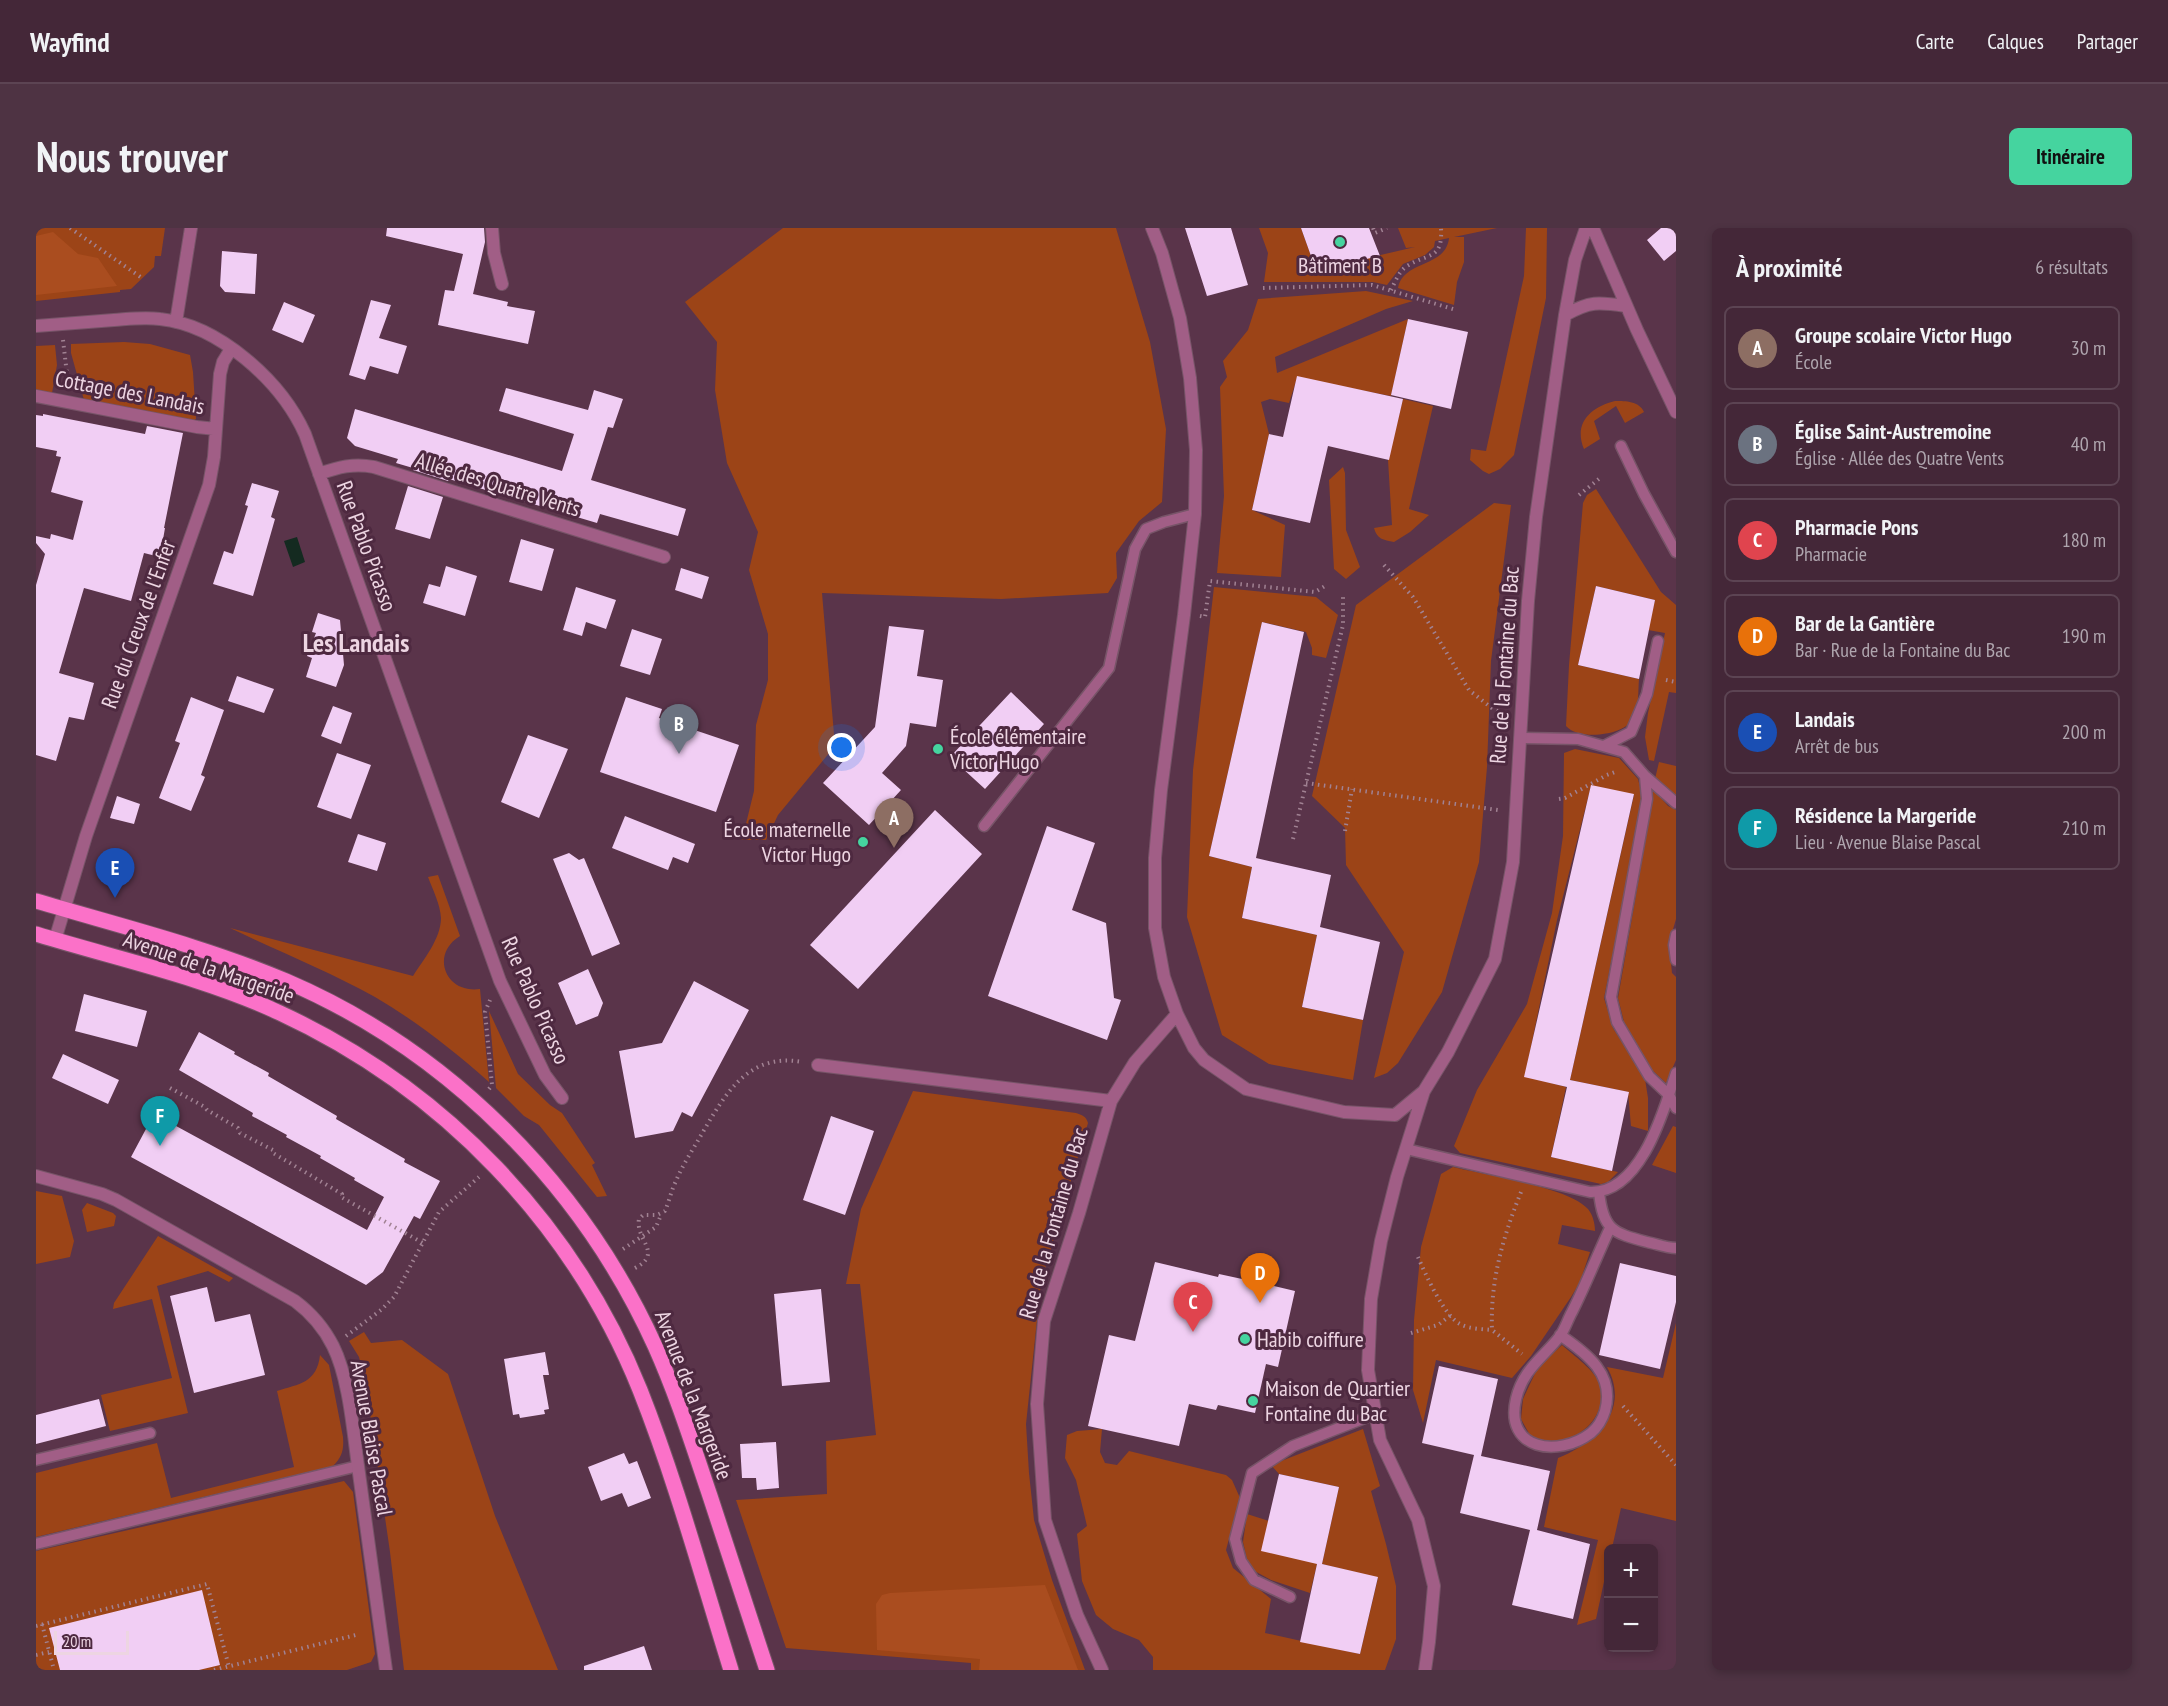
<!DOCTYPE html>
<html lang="fr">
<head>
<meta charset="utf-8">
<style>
	:root { --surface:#442738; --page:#4e3343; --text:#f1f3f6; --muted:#afa5ae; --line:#5c4453; --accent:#45d49f }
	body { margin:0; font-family:"PT Sans Narrow",sans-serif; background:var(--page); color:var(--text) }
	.controls { position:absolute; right:18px; bottom:18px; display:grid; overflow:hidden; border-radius:9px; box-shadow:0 3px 9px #0003 }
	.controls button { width:54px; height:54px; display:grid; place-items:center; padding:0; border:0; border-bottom:2px solid var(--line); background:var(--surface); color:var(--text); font:30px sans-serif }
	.scale { position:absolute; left:18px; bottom:15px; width:75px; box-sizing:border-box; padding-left:6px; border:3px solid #edd5e2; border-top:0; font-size:16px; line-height:21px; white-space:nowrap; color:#edd5e2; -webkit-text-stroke:4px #4e2940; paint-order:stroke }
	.you { position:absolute; left:806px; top:520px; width:21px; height:21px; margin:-15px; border:4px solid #fff; border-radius:50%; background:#1a73e8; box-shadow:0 0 0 9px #1a73e833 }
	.badge { display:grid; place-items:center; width:39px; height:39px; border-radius:50%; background:var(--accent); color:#fff; font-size:20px; font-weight:700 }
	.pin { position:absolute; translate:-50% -50px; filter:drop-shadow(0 2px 3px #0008) }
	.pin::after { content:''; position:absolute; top:32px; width:21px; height:18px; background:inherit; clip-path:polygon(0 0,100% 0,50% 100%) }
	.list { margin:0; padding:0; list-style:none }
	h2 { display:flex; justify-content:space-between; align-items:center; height:78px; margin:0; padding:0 24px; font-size:26px }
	h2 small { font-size:20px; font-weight:400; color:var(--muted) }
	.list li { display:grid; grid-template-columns:39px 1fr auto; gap:18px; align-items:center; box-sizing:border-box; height:84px; margin:0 12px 12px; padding:0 12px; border:2px solid var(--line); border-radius:9px }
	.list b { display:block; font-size:22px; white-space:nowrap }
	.list p { margin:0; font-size:20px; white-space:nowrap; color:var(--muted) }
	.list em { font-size:20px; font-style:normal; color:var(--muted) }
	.map { position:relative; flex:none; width:1640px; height:1442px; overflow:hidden; border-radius:9px }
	header { display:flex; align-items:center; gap:36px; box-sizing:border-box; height:84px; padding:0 30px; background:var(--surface); border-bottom:2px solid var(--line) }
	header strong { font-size:28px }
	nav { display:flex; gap:33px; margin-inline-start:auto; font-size:21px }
	.intro { display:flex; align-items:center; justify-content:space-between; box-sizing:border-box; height:144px; padding:0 36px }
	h1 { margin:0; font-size:42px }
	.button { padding:15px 27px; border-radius:9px; background:var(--accent); color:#111; font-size:21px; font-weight:700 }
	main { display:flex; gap:36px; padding:0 36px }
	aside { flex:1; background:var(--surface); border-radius:9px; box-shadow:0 3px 9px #0003 }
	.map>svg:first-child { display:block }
	.green { fill:#9c4417 }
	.forest { fill:#aa4d1f }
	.water { fill:#142a20 }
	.building { fill:#f1cef4 }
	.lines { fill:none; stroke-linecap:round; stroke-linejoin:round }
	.service-casing { stroke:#775468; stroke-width:13 }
	.minor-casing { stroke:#775468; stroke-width:14 }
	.primary-casing { stroke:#775468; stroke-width:17 }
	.path { stroke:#a18293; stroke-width:4; stroke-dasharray:1.5 4.5; stroke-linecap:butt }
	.service { stroke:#a15e86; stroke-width:10 }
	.minor { stroke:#a15e86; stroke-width:12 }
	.primary { stroke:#fb71c8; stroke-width:15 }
	.poi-dot { fill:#45d49f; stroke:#4e2940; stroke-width:2 }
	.labels { text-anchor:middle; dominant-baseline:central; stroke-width:6; stroke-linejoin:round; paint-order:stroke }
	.poi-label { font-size:22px; fill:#edd5e2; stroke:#4e2940; text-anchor:start }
	.street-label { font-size:22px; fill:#edd5e2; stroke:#4e2940 }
	.quarter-label { font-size:26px; font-weight:bold; fill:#edd5e2; stroke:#4e2940 }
</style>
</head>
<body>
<header>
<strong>Wayfind</strong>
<nav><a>Carte</a><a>Calques</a><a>Partager</a></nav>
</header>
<div class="intro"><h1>Nous trouver</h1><a class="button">Itinéraire</a></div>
<main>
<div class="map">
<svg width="1640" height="1442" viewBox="0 0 1640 1442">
	<rect width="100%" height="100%" fill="#5a344a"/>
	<!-- green -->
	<path class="green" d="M0 0H129L125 28H119L118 39 95 61 84 62V64L0 73Z
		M747 0H1080L1114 114 1130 201 1126 274 1103 293 1080 325 1081 350 1072 365 965 371 786 365 799 518 742 587 730 612H706L718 563 720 497 732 452V406L713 342 722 304 691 235 679 162 681 114 649 74Z
		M1223 0H1265L1280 42 1379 19 1370 20 1362 0H1461L1418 9H1428V34L1421 54 1418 77 1362 60C1367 32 1410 40 1413 10L1399 13 1398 19 1389 27 1367 36 1351 57 1337 54H1228L1232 25Z
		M1490 0H1511L1510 70 1478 227 1464 241 1453 246 1447 243 1434 232 1435 221 1450 223 1488 48Z
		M1330 63 1377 73 1350 81 1239 129 1241 145 1372 91 1355 168 1261 150 1253 175 1234 171 1225 174 1233 206 1216 282 1249 297 1245 349 1181 345 1188 268 1184 159 1191 149 1187 133 1212 102 1222 71Z
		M88 114 114 116 154 127 157 144 160 191 156 193 48 172 35 125V116Z
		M19 117 21 137 16 165 0 162V118Z
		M1367 171 1397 178 1373 281 1393 287 1374 304 1358 314C1347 312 1341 311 1338 300L1356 297 1352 232Z
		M1579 173C1590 173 1603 173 1608 184L1589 195 1580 178 1558 193 1564 211 1548 221C1537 195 1555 179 1579 173Z
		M1307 239 1309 245 1310 302 1324 339 1310 351 1298 341 1293 252Z
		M1560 261 1625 364 1640 377V465L1633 464 1618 533 1613 532 1609 509 1612 485 1629 405 1612 402 1619 372 1560 358 1542 437 1603 451C1602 462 1603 479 1598 489 1590 508 1543 513 1530 498L1533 437 1547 275 1551 267Z
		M1458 275 1475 277 1455 433 1451 539 1443 634 1406 764 1362 835 1351 845 1338 850 1368 724 1310 637 1309 600 1276 568 1320 377Z
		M1178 359 1280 369 1302 387 1290 430 1276 427V420L1270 404 1226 394 1173 628 1216 639 1206 690 1281 707 1266 779 1327 792 1317 852 1233 836 1186 807 1151 689 1157 542Z
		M1539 521 1583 530 1602 551 1607 572 1568 770 1577 800 1609 851 1612 870V903L1595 898 1592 864 1534 852 1598 567 1555 558 1521 692 1489 848 1530 859 1515 929 1582 944 1572 954 1565 956 1424 925 1418 918 1441 862 1491 776 1516 685 1527 608 1528 525Z
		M1623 534 1640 538V569L1619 551Z
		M1614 558 1632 578 1640 582V691L1633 715 1636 745 1640 749V832L1630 855 1616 842 1588 794 1582 770 1616 575Z
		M402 647 424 708C394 726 409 766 444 761L453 854C417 822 380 793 339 769 292 743 242 723 194 700L377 748C387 732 405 711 405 690 404 676 397 662 392 649Z
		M453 783 482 846 514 877 526 885 559 935 556 937 571 968 561 969 503 897 488 888 460 860Z
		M877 863 1040 885C1046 887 1050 888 1052 895L1005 1054 990 1196 993 1245 998 1292 1016 1352 1049 1442H935V1435L750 1420 700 1272 791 1266 790 1213 840 1207 824 1056H810L825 981Z
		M1637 898 1640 899V945L1616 937Z
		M1417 939C1449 947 1532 959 1552 981 1557 987 1559 996 1559 1003L1526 997 1522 1016 1554 1024 1544 1054 1535 1069 1495 1128 1476 1150 1400 1132 1387 1195 1377 1162 1378 1092 1385 1019 1405 946Z
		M0 963 26 968 38 1013 34 1029 0 1036Z
		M51 975 77 985 80 988 78 998 51 1004 46 982Z
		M122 1008 197 1050 193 1054 172 1043 121 1058 152 1185 74 1203 65 1167 136 1150 116 1071 77 1081 78 1075Z
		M1640 1095V1293L1585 1280 1576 1320H1572V1335L1560 1391 1541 1397 1562 1312 1508 1299 1522 1230C1560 1215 1595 1182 1571 1139L1627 1150Z
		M328 1104 335 1115 366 1112 412 1146 459 1288 522 1442H368L354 1324 330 1158 323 1129 313 1113Z
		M1526 1117C1537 1127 1560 1143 1564 1157 1572 1187 1545 1212 1517 1214 1510 1214 1502 1210 1495 1209L1485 1191 1487 1171 1502 1139Z
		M284 1127 293 1137 307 1209C308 1222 306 1229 297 1238L0 1309V1245L121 1215 135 1270 258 1239 241 1163C263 1156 281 1155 284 1127Z
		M1066 1201 1064 1224 1069 1235 1081 1237 1093 1223 1190 1247 1196 1252 1204 1270 1190 1322 1197 1340 1235 1371 1229 1405 1324 1426 1342 1350 1286 1336 1303 1259 1243 1246 1235 1237 1327 1201 1344 1258 1335 1263 1350 1316 1360 1358V1411L1349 1442H1117V1429L1103 1412 1077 1401 1060 1387 1046 1353 1041 1306 1051 1298 1040 1252 1029 1230 1031 1207 1041 1203Z
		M308 1253 317 1264 339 1426 335 1434 311 1442H0V1323Z
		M1211 1286 1233 1293 1281 1336 1274 1365 1235 1352 1213 1340 1207 1314Z"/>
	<!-- forest -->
	<path class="forest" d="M17 4 42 26 62 30 81 58 0 67V8Z
		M1009 1357 1042 1442H943L944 1431 841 1422 840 1376 846 1367 854 1365Z"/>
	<!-- water -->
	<path class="water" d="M261 309 269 334 257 339 248 313Z"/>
	<!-- building -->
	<path class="building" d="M351 0H448L449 14 437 66 472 74 471 78 499 83 492 116 402 97 409 62 418 63 427 26 350 8Z
		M1149 0H1195L1212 57 1171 68Z
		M1265 0H1333L1344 28 1280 42Z
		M1625 0H1640V23L1628 33 1611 12Z
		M186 23 221 26 219 66 189 64 184 58Z
		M335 72 355 77 343 110 371 118 362 146 334 138 329 152 313 147Z
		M248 74 279 87 267 115 236 102Z
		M1372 91 1432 104 1415 181 1355 167Z
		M1261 148 1367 171 1353 232 1292 218 1274 295 1216 282 1233 206 1247 209Z
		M470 160 552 182 558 162 587 171 577 200 572 199 555 252 650 281 642 308 564 286 561 295 413 251 412 253 377 242V240L360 235 362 231 319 218 311 210 319 181 526 243 538 206 463 183Z
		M7 186 109 206 111 198 147 205 128 300H129L124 329 108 325 95 373 48 360 23 445 58 455 48 492 33 489 20 533 0 527V357L9 326 0 315V308L14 311 15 306 37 312 47 273 15 264 25 229 20 228 21 223 0 219V187L7 188Z
		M216 255 243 263 235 289 239 291 217 368 177 356 188 323 197 326 212 278 209 277Z
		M372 258 407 269 394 311 359 301Z
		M485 311 518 321 506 363 473 354Z
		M410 338 441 348 429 388 387 375 393 356 404 359Z
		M645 340 673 349 666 371 639 362Z
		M1560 358 1619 372 1603 451 1542 437Z
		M540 359 580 372 570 401 550 394 546 408 527 402Z
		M282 385 304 392 308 437 300 459 270 449 276 430 271 428 280 405 276 404Z
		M1226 394 1268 404 1220 630 1295 647 1284 699 1344 714 1327 792 1266 779 1281 707 1206 690 1216 639 1173 628Z
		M853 398 888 402 881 448 907 452 900 499 874 495 870 518 846 545 865 562 833 597 787 555 839 499Z
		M596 401 626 411 614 447 584 438Z
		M201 448 238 461 228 485 192 473Z
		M975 464 1008 496 949 561 914 529Z
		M155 469 188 482 165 547 169 549 155 583 123 570 144 515 139 513Z
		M590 469 626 481 623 490 703 517 680 584 564 544Z
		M297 478 316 485 305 516 285 508Z
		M492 507 532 521 503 590 465 574Z
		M301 525 335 537 315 591 281 579Z
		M1555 557 1598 566 1534 852 1593 864 1576 943 1515 929 1531 859 1488 849Z
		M81 568 104 576 98 596 74 590Z
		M899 582 946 626 822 761 774 717Z
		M589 588 659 616 652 635 637 629 632 642 576 620Z
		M1011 598 1059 615 1036 682 1070 695 1078 770 1085 772 1071 812 952 768Z
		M322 606 350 615 341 643 312 634Z
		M533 625 543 632 548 630 584 716 556 728 517 631Z
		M552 741 567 775 562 788 540 797 522 755Z
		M658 753 713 782 656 889 646 884 637 903 599 910 583 823 626 815Z
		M48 766 111 783 101 819 39 803Z
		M163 804 199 824 198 826 233 845 232 848 301 888 300 891 369 931 368 934 404 953 384 991 378 988 347 1044 330 1057 95 929 118 886 331 1002 348 969 318 952 319 950 284 930 285 928 250 909 251 907 216 888 217 885 143 842Z
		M27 826 83 852 72 876 16 850Z
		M795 888 838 903 809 987 767 972Z
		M1119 1034 1182 1049 1183 1046 1220 1054 1221 1051 1236 1054 1238 1058 1259 1063 1242 1139 1230 1136 1219 1185 1182 1177 1180 1182 1153 1176 1143 1218 1052 1198 1073 1107 1099 1113Z
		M1584 1035 1640 1048V1074L1624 1141 1563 1127Z
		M171 1059 179 1094 214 1086 229 1147 158 1165 134 1068Z
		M785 1061 794 1154 746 1158 738 1066Z
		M509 1124 513 1147H507L513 1181 508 1182 509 1186 484 1190 483 1186 477 1187 468 1131Z
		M1403 1138 1462 1151 1445 1228 1514 1243 1501 1302 1554 1316 1537 1391 1476 1377 1494 1302 1424 1285 1438 1227 1386 1215Z
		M63 1171 70 1198 0 1216V1187Z
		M740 1214 743 1260 721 1262 720 1250H706L704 1216Z
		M588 1225 593 1236 601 1233 615 1270 592 1279 586 1265 565 1273 552 1239Z
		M1243 1246 1303 1259 1286 1336 1342 1349 1324 1426 1264 1414 1281 1336 1225 1323Z
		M166 1362 184 1437 163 1442H24L13 1400Z
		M608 1418 616 1442H548V1438Z"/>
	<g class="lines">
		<!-- service casing -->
		<g class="service-casing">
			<path id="service" d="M1585 218 1608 266 1640 324
				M1484 510 1542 511 1588 524 1609 548 1611 571 1575 769 1581 794 1613 848 1633 867 1640 880
				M1568 518 1595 504 1611 466 1622 413
				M1609 548 1640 575
				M948 598 1073 440 1099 321 1110 301 1128 294 1159 286
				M1640 707 1638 717 1640 732
				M1370 921 1554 964C1605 966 1628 882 1640 845
				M1563 964C1567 1002 1577 1005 1611 1014 1621 1016 1630 1020 1640 1020
				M1524 1107C1552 1126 1579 1147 1569 1183 1566 1193 1562 1199 1555 1205 1522 1230 1468 1222 1480 1171 1487 1141 1507 1130 1524 1108 1529 1101 1532 1091 1536 1084 1550 1056 1561 1028 1574 1000
				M0 1232 114 1205
				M0 1316 322 1238
				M1254 1369 1218 1352 1205 1333 1199 1311 1216 1245 1257 1218 1339 1186"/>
		</g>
		<!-- minor casing -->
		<g class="minor-casing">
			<path id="minor" d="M456 0 458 25 466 56
				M1116 0 1126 25 1144 90 1154 150 1160 222 1159 286 1148 387 1125 562 1119 630V700L1128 749 1141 786 1158 820 1168 832 1210 861 1308 884 1359 887 1388 863 1412 824 1459 731 1477 634 1492 373 1500 289 1529 87 1539 32 1550 0
				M1557 0 1601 102 1640 184
				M1529 87C1554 73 1562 74 1590 78
				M140 94 155 0
				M0 98C26 96 52 94 78 92 93 91 108 89 124 91 183 97 245 153 269 206L464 753 509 847 526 870
				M0 168 161 199 180 201
				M283 246C302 239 318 235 338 239L628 329
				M19 712 50 608 173 257 178 229 184 146 187 134 195 121
				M782 837 1075 873
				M1388 863 1361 949 1345 1013 1335 1071 1332 1142 1344 1212 1382 1292 1398 1358 1393 1414 1389 1442
				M0 948 66 966 80 972 259 1073C275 1085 288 1100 297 1118 313 1150 317 1202 322 1238 331 1306 341 1374 350 1442
				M1066 1442 1041 1387 1009 1292 1001 1176 1008 1093 1043 985 1075 873 1099 834 1141 786"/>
		</g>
		<!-- primary casing -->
		<g class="primary-casing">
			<path id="primary" d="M0 673C84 698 170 719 250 753 413 823 546 957 619 1118 641 1167 657 1218 674 1268 693 1326 712 1384 731 1442
				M0 706C81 731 167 749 244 785 406 860 537 995 604 1162 640 1253 666 1349 695 1442"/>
		</g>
		<!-- path -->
		<path class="path" d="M34 0 106 50
			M1337 0 1339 5 1351 0
			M1227 60 1336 57 1417 81
			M1355 62C1359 54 1363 43 1371 38 1392 25 1407 32 1405 0
			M27 112 32 155
			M1543 267 1564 250
			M1348 337 1377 369 1433 462 1457 481 1468 486
			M1164 388 1169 389 1174 353 1279 364 1289 358
			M1630 452 1640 454
			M1270 555 1462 582
			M1523 571 1529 570 1571 547 1582 543
			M1309 603 1316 561
			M1257 611 1307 397V367
			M134 860 169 879 171 882 202 900 204 905 237 922V925L306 966 305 969 387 1015
			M453 861 456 857 449 784 454 772
			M1485 964C1467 1009 1454 1053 1456 1102L1486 1126
			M587 1021 620 999 625 987
			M1382 1029C1389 1045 1408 1088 1424 1096 1433 1101 1446 1101 1456 1102
			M599 1040C628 1025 599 1012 603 991L607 987H621L629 983C633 974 635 963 640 953 646 938 656 923 664 909 688 868 711 824 766 834
			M1375 1105 1402 1097 1415 1087
			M310 1108 345 1082 358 1069 403 984 443 949
			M1587 1178 1640 1237
			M6 1396 18 1442
			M0 1398 171 1356 193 1439
			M0 1427 13 1424
			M178 1442 320 1407"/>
		<!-- service -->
		<use href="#service" class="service"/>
		<!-- minor -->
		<use href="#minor" class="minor"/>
		<!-- primary -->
		<use href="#primary" class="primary"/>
	</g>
	<!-- markers -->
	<g class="poi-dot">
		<circle cx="1304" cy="14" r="6"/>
		<circle cx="902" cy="521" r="6"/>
		<circle cx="827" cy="614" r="6"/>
		<circle cx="1209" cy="1111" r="6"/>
		<circle cx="1217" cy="1173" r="6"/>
	</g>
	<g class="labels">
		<!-- poi labels -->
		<g class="poi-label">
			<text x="1304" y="37" text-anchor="middle">Bâtiment B</text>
			<text x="914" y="508">École élémentaire<tspan x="914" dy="25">Victor Hugo</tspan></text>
			<text x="815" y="601" text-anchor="end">École maternelle<tspan x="815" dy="25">Victor Hugo</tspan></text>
			<text x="1221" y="1111">Habib coiffure</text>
			<text x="1229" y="1160">Maison de Quartier<tspan x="1229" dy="25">Fontaine du Bac</tspan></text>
		</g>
		<!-- street labels -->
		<g class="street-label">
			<text transform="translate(94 164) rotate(11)">Cottage des Landais</text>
			<text transform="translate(462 256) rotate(17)">Allée des Quatre Vents</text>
			<text transform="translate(331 318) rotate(70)">Rue Pablo Picasso</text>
			<text transform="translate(102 396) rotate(-70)">Rue du Creux de l'Enfer</text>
			<text transform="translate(1468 437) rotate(-86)">Rue de la Fontaine du Bac</text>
			<text transform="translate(173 739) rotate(19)">Avenue de la Margeride</text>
			<text transform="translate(500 772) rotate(66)">Rue Pablo Picasso</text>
			<text transform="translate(1017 995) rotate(-74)">Rue de la Fontaine du Bac</text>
			<text transform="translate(658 1167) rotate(69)">Avenue de la Margeride</text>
			<text transform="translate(336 1210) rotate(80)">Avenue Blaise Pascal</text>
		</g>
		<!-- quarter labels -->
		<g class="quarter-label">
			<text x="320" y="414">Les Landais</text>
		</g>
	</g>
</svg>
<div class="controls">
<button>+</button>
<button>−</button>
</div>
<div class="scale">20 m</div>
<div class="you"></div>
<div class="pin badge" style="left:858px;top:620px;background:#8d6e63">A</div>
<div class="pin badge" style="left:643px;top:526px;background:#6b7280">B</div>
<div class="pin badge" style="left:1157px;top:1104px;background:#e0444e">C</div>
<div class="pin badge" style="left:1224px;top:1075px;background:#e8710a">D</div>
<div class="pin badge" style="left:79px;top:670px;background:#1a4fb4">E</div>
<div class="pin badge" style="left:124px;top:918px;background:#0f9aa8">F</div>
</div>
<aside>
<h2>À proximité<small>6 résultats</small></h2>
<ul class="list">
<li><span class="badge" style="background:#8d6e63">A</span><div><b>Groupe scolaire Victor Hugo</b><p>École</p></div><em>30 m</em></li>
<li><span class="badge" style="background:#6b7280">B</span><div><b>Église Saint-Austremoine</b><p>Église · Allée des Quatre Vents</p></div><em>40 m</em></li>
<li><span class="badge" style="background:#e0444e">C</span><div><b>Pharmacie Pons</b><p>Pharmacie</p></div><em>180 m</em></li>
<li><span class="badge" style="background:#e8710a">D</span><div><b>Bar de la Gantière</b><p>Bar · Rue de la Fontaine du Bac</p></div><em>190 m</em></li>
<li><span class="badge" style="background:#1a4fb4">E</span><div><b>Landais</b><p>Arrêt de bus</p></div><em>200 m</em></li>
<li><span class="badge" style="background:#0f9aa8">F</span><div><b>Résidence la Margeride</b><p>Lieu · Avenue Blaise Pascal</p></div><em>210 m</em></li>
</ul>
</aside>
</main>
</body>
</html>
